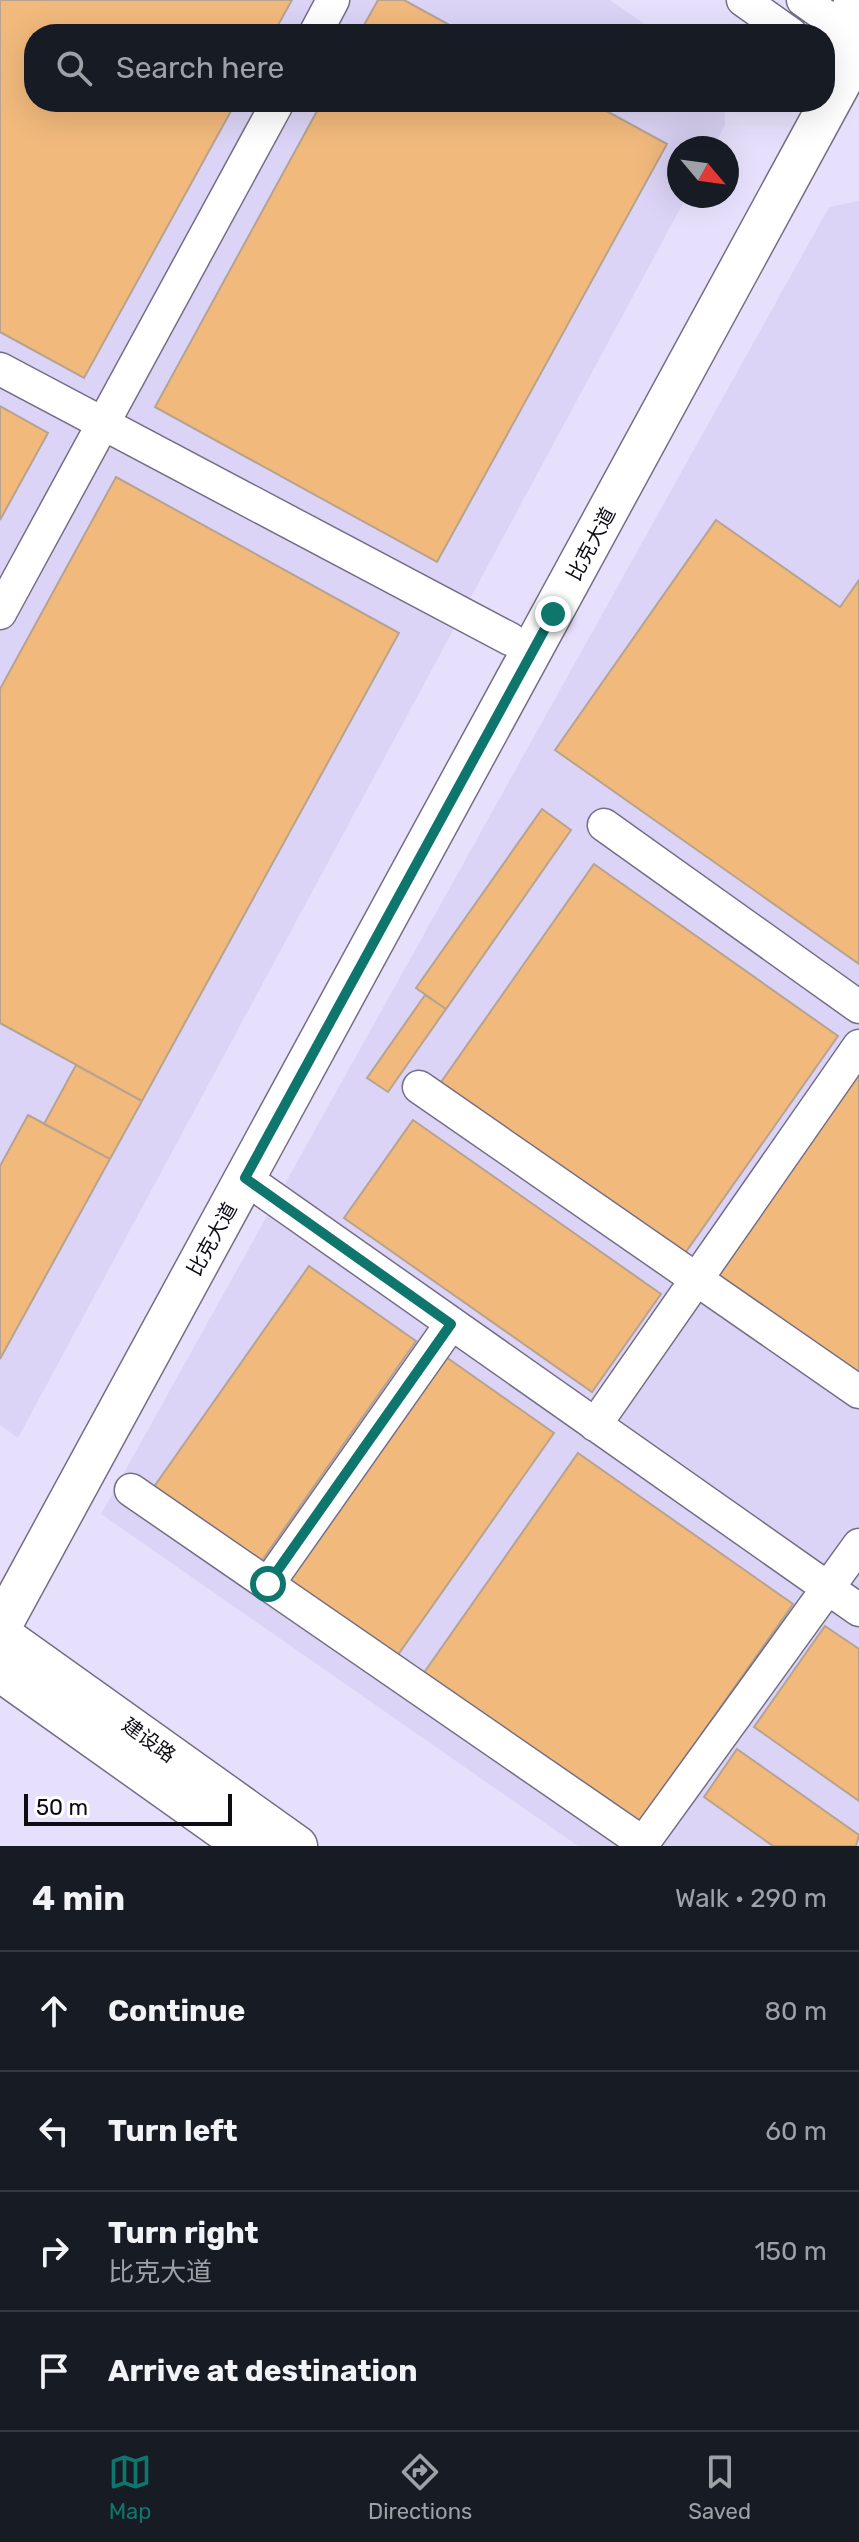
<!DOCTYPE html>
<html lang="en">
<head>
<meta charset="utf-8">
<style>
	:root { --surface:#171b24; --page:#242831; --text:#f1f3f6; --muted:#9ea1a6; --line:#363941; --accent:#0f766e }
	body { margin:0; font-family:Rubik,"Noto Sans SC",sans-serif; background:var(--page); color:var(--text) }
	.compass { position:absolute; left:667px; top:136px; width:72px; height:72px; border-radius:50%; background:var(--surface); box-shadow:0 8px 32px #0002; rotate:119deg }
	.scale { position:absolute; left:24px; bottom:20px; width:208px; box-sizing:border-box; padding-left:8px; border:4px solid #0d0b14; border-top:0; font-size:22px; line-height:28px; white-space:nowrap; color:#0d0b14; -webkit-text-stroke:6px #fff; paint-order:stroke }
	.stop { position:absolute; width:24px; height:24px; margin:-18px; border:6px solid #0f766e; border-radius:50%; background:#fff }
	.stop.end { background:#0f766e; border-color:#fff; box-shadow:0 2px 8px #0008 }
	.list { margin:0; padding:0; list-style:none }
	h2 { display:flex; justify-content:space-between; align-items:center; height:104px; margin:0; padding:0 32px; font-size:34px }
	h2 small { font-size:26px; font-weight:400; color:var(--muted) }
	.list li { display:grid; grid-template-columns:52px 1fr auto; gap:24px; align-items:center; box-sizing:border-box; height:120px; padding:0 32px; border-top:2px solid var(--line) }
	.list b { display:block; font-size:30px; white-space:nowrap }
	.list p { margin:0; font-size:26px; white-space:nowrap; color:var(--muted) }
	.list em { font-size:26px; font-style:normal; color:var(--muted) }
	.icon { flex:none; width:44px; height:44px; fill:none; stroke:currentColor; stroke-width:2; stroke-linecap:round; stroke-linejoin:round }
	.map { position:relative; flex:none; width:859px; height:1846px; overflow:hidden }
	.search { position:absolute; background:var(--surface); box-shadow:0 8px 32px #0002; left:24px; right:24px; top:24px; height:88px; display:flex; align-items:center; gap:20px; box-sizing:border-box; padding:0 28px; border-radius:32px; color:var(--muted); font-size:30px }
	.sheet { height:584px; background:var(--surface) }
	nav { display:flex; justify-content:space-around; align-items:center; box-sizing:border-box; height:112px; border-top:2px solid var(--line); background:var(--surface); font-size:22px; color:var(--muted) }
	nav a { display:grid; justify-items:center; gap:4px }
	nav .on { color:var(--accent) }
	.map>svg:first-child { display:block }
	.built { fill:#dcd4f6 }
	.building { fill:#f1b97c; stroke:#b7a38f; stroke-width:2 }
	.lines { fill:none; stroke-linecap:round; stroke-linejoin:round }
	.minor-casing { stroke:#746e86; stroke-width:35 }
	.major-casing { stroke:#746e86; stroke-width:43 }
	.minor { stroke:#fff; stroke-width:32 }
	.major { stroke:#fff; stroke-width:40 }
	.route { stroke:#0f766e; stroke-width:10 }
	.labels { text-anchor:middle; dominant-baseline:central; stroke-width:6; stroke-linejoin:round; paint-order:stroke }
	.street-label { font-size:20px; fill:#0d0b14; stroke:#fff }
</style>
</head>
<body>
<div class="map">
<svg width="859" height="1846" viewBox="0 0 859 1846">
	<rect width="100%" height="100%" fill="#e7e0fc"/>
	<!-- built -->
	<path class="built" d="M0 0H610L659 34H34V102H725V125L713 148H679V196H687L18 1438 0 1425Z
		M859 201V1846H578L101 1514 829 207Z"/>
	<!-- building -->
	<path class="building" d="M0 0H292L273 34H34V102H236L84 378 0 332Z
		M378 0H404L466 34H359Z
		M322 102H590L667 144 437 562 155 407Z
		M0 406 48 433 0 520Z
		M116 477 399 633 142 1101 0 1023V689Z
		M716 520 840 607 859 580V964L555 750Z
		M542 809 571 830 446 1009 416 988Z
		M594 864 838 1036 683 1256 439 1085Z
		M425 995 446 1009 388 1092 367 1078Z
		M76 1065 142 1101 110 1159 44 1124Z
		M859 1073V1381L714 1279Z
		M28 1115 110 1159 0 1359V1166Z
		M413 1120 661 1294 592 1392 344 1218Z
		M309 1266 416 1341 258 1566 151 1491Z
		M446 1357 554 1433 395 1659 287 1583Z
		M578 1453 793 1604 638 1825 423 1674Z
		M825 1626 859 1649V1801L754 1727Z
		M737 1749 859 1835 856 1846H773L704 1797Z"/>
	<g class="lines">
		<!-- minor casing -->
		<g class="minor-casing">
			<path id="minor" d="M743 0 791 34
				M803 0 859 40
				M315 34 333 0
				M0 369 510 639
				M0 613 278 102
				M604 825 859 1007
				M419 1087 859 1392
				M245 1178 859 1610
				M595 1425 859 1046
				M131 1490 643 1843
				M268 1584 451 1324
				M641 1846 859 1545"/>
		</g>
		<!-- major casing -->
		<g class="major-casing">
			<path id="major" d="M825 59 857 0
				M0 1628 859 49
				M0 1634 297 1846
				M0 1671 246 1846"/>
		</g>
		<!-- minor -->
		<use href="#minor" class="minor"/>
		<!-- major -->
		<use href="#major" class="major"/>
	</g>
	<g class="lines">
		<!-- route -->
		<path class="route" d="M268 1584 451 1324 245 1178 553 614"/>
	</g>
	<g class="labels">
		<!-- street labels -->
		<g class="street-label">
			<text transform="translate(591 544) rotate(-62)">比克大道</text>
			<text transform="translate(212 1239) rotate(-61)">比克大道</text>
			<text transform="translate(149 1740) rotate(36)">建设路</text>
		</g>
	</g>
</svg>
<svg class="compass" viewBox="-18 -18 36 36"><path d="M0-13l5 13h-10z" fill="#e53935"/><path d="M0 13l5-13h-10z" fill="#9ea1a6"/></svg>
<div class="scale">50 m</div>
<div class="stop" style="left:268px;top:1584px"></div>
<div class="stop end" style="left:553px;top:614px"></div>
<div class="search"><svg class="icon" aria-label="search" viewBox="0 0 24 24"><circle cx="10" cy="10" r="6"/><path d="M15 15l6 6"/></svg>Search here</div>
</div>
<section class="sheet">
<h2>4 min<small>Walk · 290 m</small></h2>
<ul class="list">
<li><svg class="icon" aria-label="ahead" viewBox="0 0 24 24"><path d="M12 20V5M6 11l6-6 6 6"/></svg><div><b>Continue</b></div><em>80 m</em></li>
<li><svg class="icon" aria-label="left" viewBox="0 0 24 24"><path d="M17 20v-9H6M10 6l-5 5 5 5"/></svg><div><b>Turn left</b></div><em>60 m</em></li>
<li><svg class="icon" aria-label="right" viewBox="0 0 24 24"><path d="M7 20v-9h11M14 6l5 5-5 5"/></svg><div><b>Turn right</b><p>比克大道</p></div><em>150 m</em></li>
<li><svg class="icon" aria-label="arrive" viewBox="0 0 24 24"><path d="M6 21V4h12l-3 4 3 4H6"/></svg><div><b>Arrive at destination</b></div></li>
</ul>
</section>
<nav>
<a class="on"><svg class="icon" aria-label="map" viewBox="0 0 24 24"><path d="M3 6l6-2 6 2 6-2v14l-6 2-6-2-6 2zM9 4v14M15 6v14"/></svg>Map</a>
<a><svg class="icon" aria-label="directions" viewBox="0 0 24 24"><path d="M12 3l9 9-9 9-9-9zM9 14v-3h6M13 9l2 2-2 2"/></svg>Directions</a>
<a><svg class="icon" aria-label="saved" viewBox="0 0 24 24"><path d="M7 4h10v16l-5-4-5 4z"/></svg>Saved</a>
</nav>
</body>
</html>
